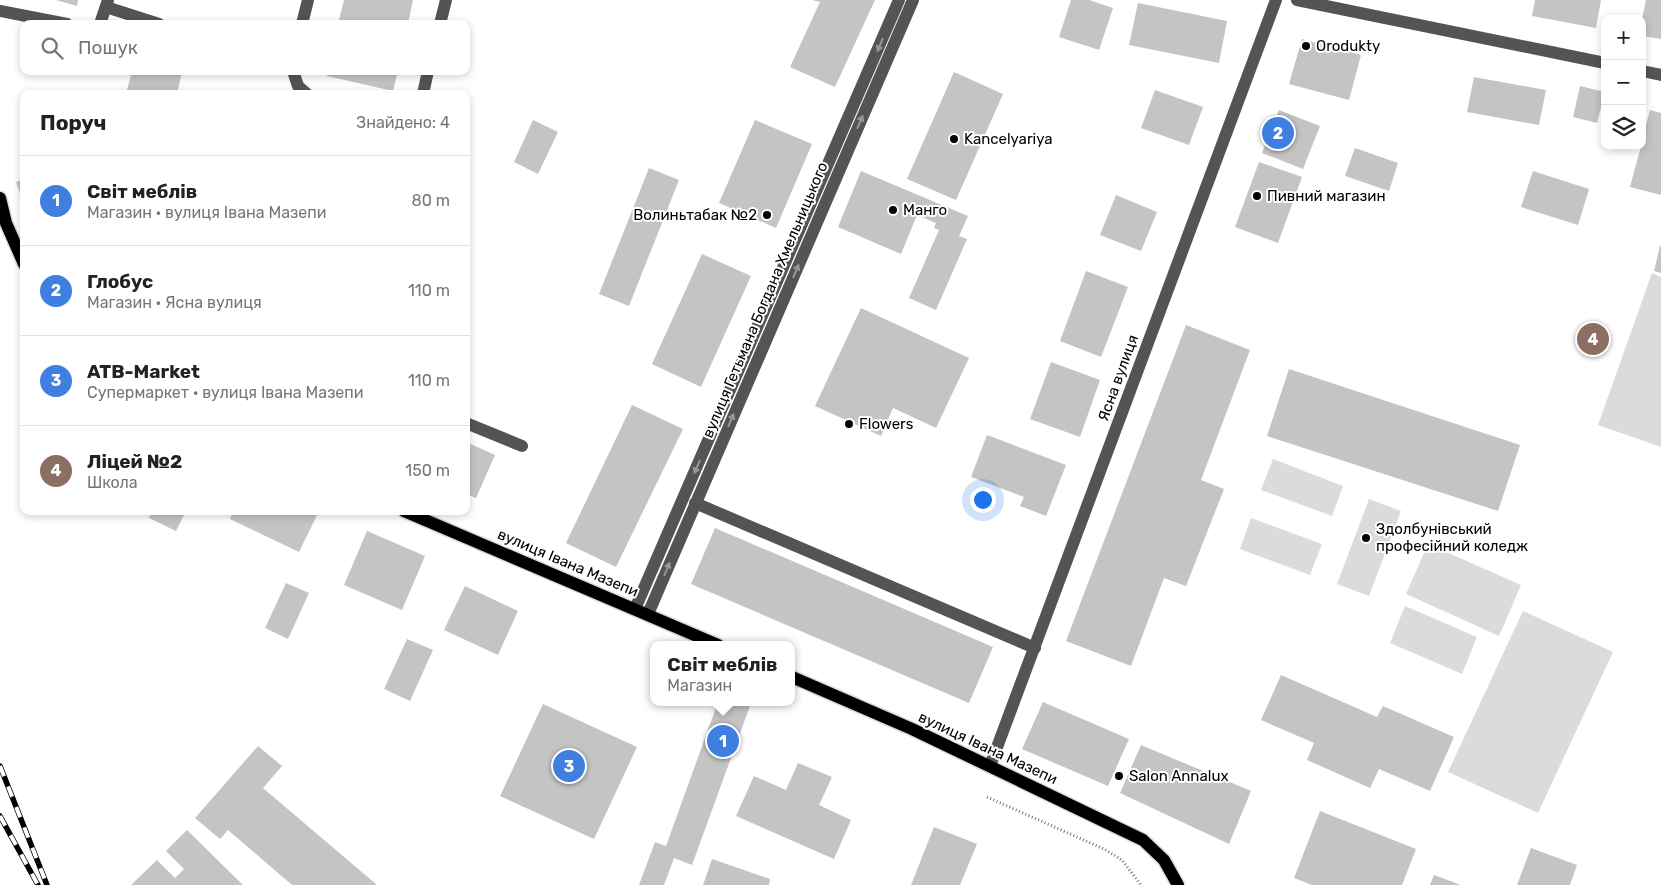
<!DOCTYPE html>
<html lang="uk">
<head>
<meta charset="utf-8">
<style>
	:root { --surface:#fff; --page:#f6f6f6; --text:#222; --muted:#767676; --line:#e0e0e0; --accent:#000 }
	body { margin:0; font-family:Rubik,sans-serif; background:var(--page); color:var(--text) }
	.controls { position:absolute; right:15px; top:15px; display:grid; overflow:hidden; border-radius:10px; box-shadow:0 2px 8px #0003 }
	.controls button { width:45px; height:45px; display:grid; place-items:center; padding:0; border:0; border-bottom:1px solid var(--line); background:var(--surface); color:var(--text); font:25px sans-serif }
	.you { position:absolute; left:982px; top:499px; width:18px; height:18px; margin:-12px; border:4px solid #fff; border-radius:50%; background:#1a73e8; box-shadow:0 0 0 8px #1a73e833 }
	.badge { display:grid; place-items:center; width:32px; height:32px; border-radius:50%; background:var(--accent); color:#fff; font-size:16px; font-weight:700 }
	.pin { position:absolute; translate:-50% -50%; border:2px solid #fff; box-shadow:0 1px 5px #0006 }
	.popup { position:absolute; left:650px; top:641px; width:145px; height:65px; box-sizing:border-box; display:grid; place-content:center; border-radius:10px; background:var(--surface); filter:drop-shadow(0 1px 4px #0005); font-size:16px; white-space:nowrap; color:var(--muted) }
	.popup b { font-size:19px; color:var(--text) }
	.popup::after { content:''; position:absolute; left:50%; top:100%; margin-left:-10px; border:10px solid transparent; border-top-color:var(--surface) }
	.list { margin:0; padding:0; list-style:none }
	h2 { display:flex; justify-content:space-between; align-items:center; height:65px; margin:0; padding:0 20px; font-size:21px }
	h2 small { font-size:16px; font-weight:400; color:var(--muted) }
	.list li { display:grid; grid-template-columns:32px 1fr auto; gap:15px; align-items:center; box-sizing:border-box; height:90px; padding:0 20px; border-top:1px solid var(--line) }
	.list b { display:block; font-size:19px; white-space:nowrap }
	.list p { margin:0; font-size:16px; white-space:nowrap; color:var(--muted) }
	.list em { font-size:16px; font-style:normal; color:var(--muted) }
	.icon { flex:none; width:28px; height:28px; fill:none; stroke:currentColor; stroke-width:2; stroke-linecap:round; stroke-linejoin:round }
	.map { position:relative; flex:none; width:1661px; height:885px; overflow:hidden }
	.search { position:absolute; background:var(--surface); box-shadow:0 2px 8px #0003; left:20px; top:20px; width:450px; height:55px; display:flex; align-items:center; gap:12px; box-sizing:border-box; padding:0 18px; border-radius:10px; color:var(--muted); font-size:19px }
	.panel { position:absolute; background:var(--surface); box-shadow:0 2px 8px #0003; left:20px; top:90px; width:450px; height:425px; border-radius:10px }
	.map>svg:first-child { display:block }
	.green { fill:#dbdbdb }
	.building { fill:#c4c4c4 }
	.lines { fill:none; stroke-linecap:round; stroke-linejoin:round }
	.major-casing { stroke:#dbdbdb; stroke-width:15 }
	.path { stroke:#767676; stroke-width:3; stroke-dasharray:1 2.5; stroke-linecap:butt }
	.minor { stroke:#545454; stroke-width:12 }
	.major { stroke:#000; stroke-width:12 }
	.rail-casing { stroke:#000; stroke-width:5.5 }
	.rail { stroke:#fff; stroke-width:4; stroke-dasharray:11; stroke-linecap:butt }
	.oneway { fill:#989898 }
	.poi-dot { fill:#000; stroke:#fff; stroke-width:2 }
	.labels { text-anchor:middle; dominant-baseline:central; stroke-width:4; stroke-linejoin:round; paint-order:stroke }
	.poi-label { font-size:15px; fill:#000; stroke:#fff; text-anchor:start }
	.street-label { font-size:15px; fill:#000; stroke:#fff }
</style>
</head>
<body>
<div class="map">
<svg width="1661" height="885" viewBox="0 0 1661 885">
	<rect width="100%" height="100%" fill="#fff"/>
	<!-- green -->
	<path class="green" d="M1652 273 1661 277V447L1598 425Z
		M1273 459 1343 486 1332 516 1261 490Z
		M1369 499 1401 511 1369 596 1337 584Z
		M1251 518 1322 544 1310 575 1240 549Z
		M1428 544 1521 585 1499 636 1406 594Z
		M1405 606 1477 637 1462 674 1390 643Z
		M1523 611 1613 652 1538 813 1448 772Z"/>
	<!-- building -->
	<path class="building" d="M56 0H78L77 6Z
		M344 0H413L408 24H338Z
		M812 0H875L835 87 790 67 820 2Z
		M1071 0H1089L1113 8 1099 50 1059 37Z
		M1535 0H1601L1596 28 1532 16Z
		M1646 0H1661V39L1642 36V19Z
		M1138 3 1227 21 1219 63 1129 45Z
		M1302 39 1361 55 1349 100 1289 84Z
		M132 71H182L177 94H126Z
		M328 71H398L393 91 327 76Z
		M954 72 1003 94 956 200 907 179Z
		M1474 77 1546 90 1539 125 1467 112Z
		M1580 86 1605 92 1597 123 1573 117Z
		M1155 90 1203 107 1189 145 1141 128Z
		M1279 110 1320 126 1303 169 1262 153Z
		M1650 110 1661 113V195L1630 187 1641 146H1642V140Z
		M533 120 558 132 538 174 514 162Z
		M755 120 812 144 776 228 719 203Z
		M1355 148 1398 163 1389 191 1345 176Z
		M1259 162 1302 177 1278 243 1235 227Z
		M649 168 679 180 629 306 599 294Z
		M861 171 968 216 959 236 967 239 936 310 909 298 939 230 934 228 936 223 917 215 901 254 838 227Z
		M1533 171 1589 189 1578 225 1521 207Z
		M24 179V202H23L16 182Z
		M1116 195 1157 212 1141 251 1100 235Z
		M1660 246H1661V273L1654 271Z
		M702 254 751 276 701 387 652 364Z
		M1086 271 1128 287 1101 357 1060 341Z
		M861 308 969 358 936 428 893 408 881 436 815 406Z
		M1186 325 1250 350 1201 480 1224 489 1186 586 1164 578 1131 666 1066 641Z
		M1051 362 1100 380 1080 437 1030 419Z
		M1289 369 1520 445 1498 511 1267 436Z
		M632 405 683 429 616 567 566 543Z
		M987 435 1066 465 1046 516 1020 506 1024 497 971 477Z
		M466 442 495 455 476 498 466 494Z
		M152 511H186L176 531 149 518Z
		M233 511H319L299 552 230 519Z
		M715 528 993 647 969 703 691 584Z
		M367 531 425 556 402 610 344 585Z
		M286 583 309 593 288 639 265 628Z
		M465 586 518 611 498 655 444 630Z
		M407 639 433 650 410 701 384 689Z
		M1281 675 1377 717 1383 706 1454 737 1430 791 1379 769 1370 788 1307 760 1314 743 1261 720Z
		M718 702 751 703 692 865 674 858 664 885H639L655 842 666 846Z
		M1043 702 1129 739 1108 786 1022 749Z
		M543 704 637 747 594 839 500 796Z
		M1141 745 1251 791 1229 844 1120 793Z
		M258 746 282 766 263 788 377 885H292L228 830 220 839 195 818Z
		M798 763 832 777 819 805 851 820 834 859 736 816 754 776 786 790Z
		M1320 811 1416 849 1402 885H1312L1294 878Z
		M934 827 977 844 960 885H911Z
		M187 830 243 885H131L157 860 175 878 184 869 166 851Z
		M1531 848 1577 865 1570 885H1517Z
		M712 859 770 879 769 885H703Z
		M1434 875 1461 885H1430Z"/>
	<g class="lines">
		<!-- major casing -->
		<g class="major-casing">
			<path id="major" d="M0 198 6 223 24 264
				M404 511 718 645
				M792 677 912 729 1143 840 1164 860 1178 885"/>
		</g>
		<!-- path -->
		<path class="path" d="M987 797 1104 849 1122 860 1141 885"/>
		<!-- minor -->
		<path class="minor" d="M1297 0 1605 63
			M106 7 159 24
			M0 11 67 24
			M100 24 108 0
			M302 24 308 0
			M440 24 446 0
			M293 71 298 86 307 94
			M1642 71 1661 75
			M423 94 428 71
			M466 423 522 446
			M695 503 1035 648
			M635 609 899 0
			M648 614 913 0
			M990 766 1276 0"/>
		<!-- major -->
		<use href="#major" class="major"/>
		<!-- rail casing -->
		<g class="rail-casing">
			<path id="rail" d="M0 766 47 885
				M0 816 38 885"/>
		</g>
		<!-- rail -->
		<use href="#rail" class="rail"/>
	</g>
	<!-- one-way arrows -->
	<defs><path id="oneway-solid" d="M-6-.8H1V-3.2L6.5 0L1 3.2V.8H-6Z" transform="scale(1.25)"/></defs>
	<g class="oneway">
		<use href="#oneway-solid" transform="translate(880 45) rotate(113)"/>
		<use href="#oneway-solid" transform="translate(860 122) rotate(-67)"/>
		<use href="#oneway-solid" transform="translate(796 271) rotate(-67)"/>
		<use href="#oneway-solid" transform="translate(731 420) rotate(-67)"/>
		<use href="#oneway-solid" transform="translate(697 467) rotate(113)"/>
		<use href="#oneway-solid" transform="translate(667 569) rotate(-67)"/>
	</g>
	<!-- markers -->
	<g class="poi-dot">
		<circle cx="1306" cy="46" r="5"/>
		<circle cx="954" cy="139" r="5"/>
		<circle cx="1257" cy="196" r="5"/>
		<circle cx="893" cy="210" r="5"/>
		<circle cx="767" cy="215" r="5"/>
		<circle cx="849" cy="424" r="5"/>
		<circle cx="1366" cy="538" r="5"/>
		<circle cx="1119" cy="776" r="5"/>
	</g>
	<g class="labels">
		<!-- poi labels -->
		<g class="poi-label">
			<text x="1316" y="46">Orodukty</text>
			<text x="964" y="139">Kancelyariya</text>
			<text x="1267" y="196">Пивний магазин</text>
			<text x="903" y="210">Манго</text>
			<text x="757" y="215" text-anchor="end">Волиньтабак №2</text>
			<text x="859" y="424">Flowers</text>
			<text x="1376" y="529">Здолбунівський<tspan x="1376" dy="17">професійний коледж</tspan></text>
			<text x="1129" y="776">Salon Annalux</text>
		</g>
		<!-- street labels -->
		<g class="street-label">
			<text transform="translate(765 300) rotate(-67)">вулиця Гетьмана Богдана Хмельницького</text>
			<text transform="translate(1118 378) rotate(-70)">Ясна вулиця</text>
			<text transform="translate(568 563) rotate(23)">вулиця Івана Мазепи</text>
			<text transform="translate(988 748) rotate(25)">вулиця Івана Мазепи</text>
		</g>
	</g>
</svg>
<div class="controls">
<button>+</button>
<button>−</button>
<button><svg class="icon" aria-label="layers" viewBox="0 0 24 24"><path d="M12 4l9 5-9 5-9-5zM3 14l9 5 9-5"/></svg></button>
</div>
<div class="you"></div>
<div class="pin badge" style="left:723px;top:741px;background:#3f7fe0">1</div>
<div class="popup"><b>Світ меблів</b>Магазин</div>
<div class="pin badge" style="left:1278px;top:133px;background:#3f7fe0">2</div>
<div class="pin badge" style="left:569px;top:766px;background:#3f7fe0">3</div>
<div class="pin badge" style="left:1593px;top:339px;background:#8d6e63">4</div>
<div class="search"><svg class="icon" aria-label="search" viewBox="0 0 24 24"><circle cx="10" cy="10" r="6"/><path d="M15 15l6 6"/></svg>Пошук</div>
<section class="panel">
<h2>Поруч<small>Знайдено: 4</small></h2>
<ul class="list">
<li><span class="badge" style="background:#3f7fe0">1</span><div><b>Світ меблів</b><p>Магазин · вулиця Івана Мазепи</p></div><em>80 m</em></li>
<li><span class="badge" style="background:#3f7fe0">2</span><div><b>Глобус</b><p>Магазин · Ясна вулиця</p></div><em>110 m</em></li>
<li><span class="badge" style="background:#3f7fe0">3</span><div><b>ATB-Market</b><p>Супермаркет · вулиця Івана Мазепи</p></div><em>110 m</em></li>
<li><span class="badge" style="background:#8d6e63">4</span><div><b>Ліцей №2</b><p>Школа</p></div><em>150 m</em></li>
</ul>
</section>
</div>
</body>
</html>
